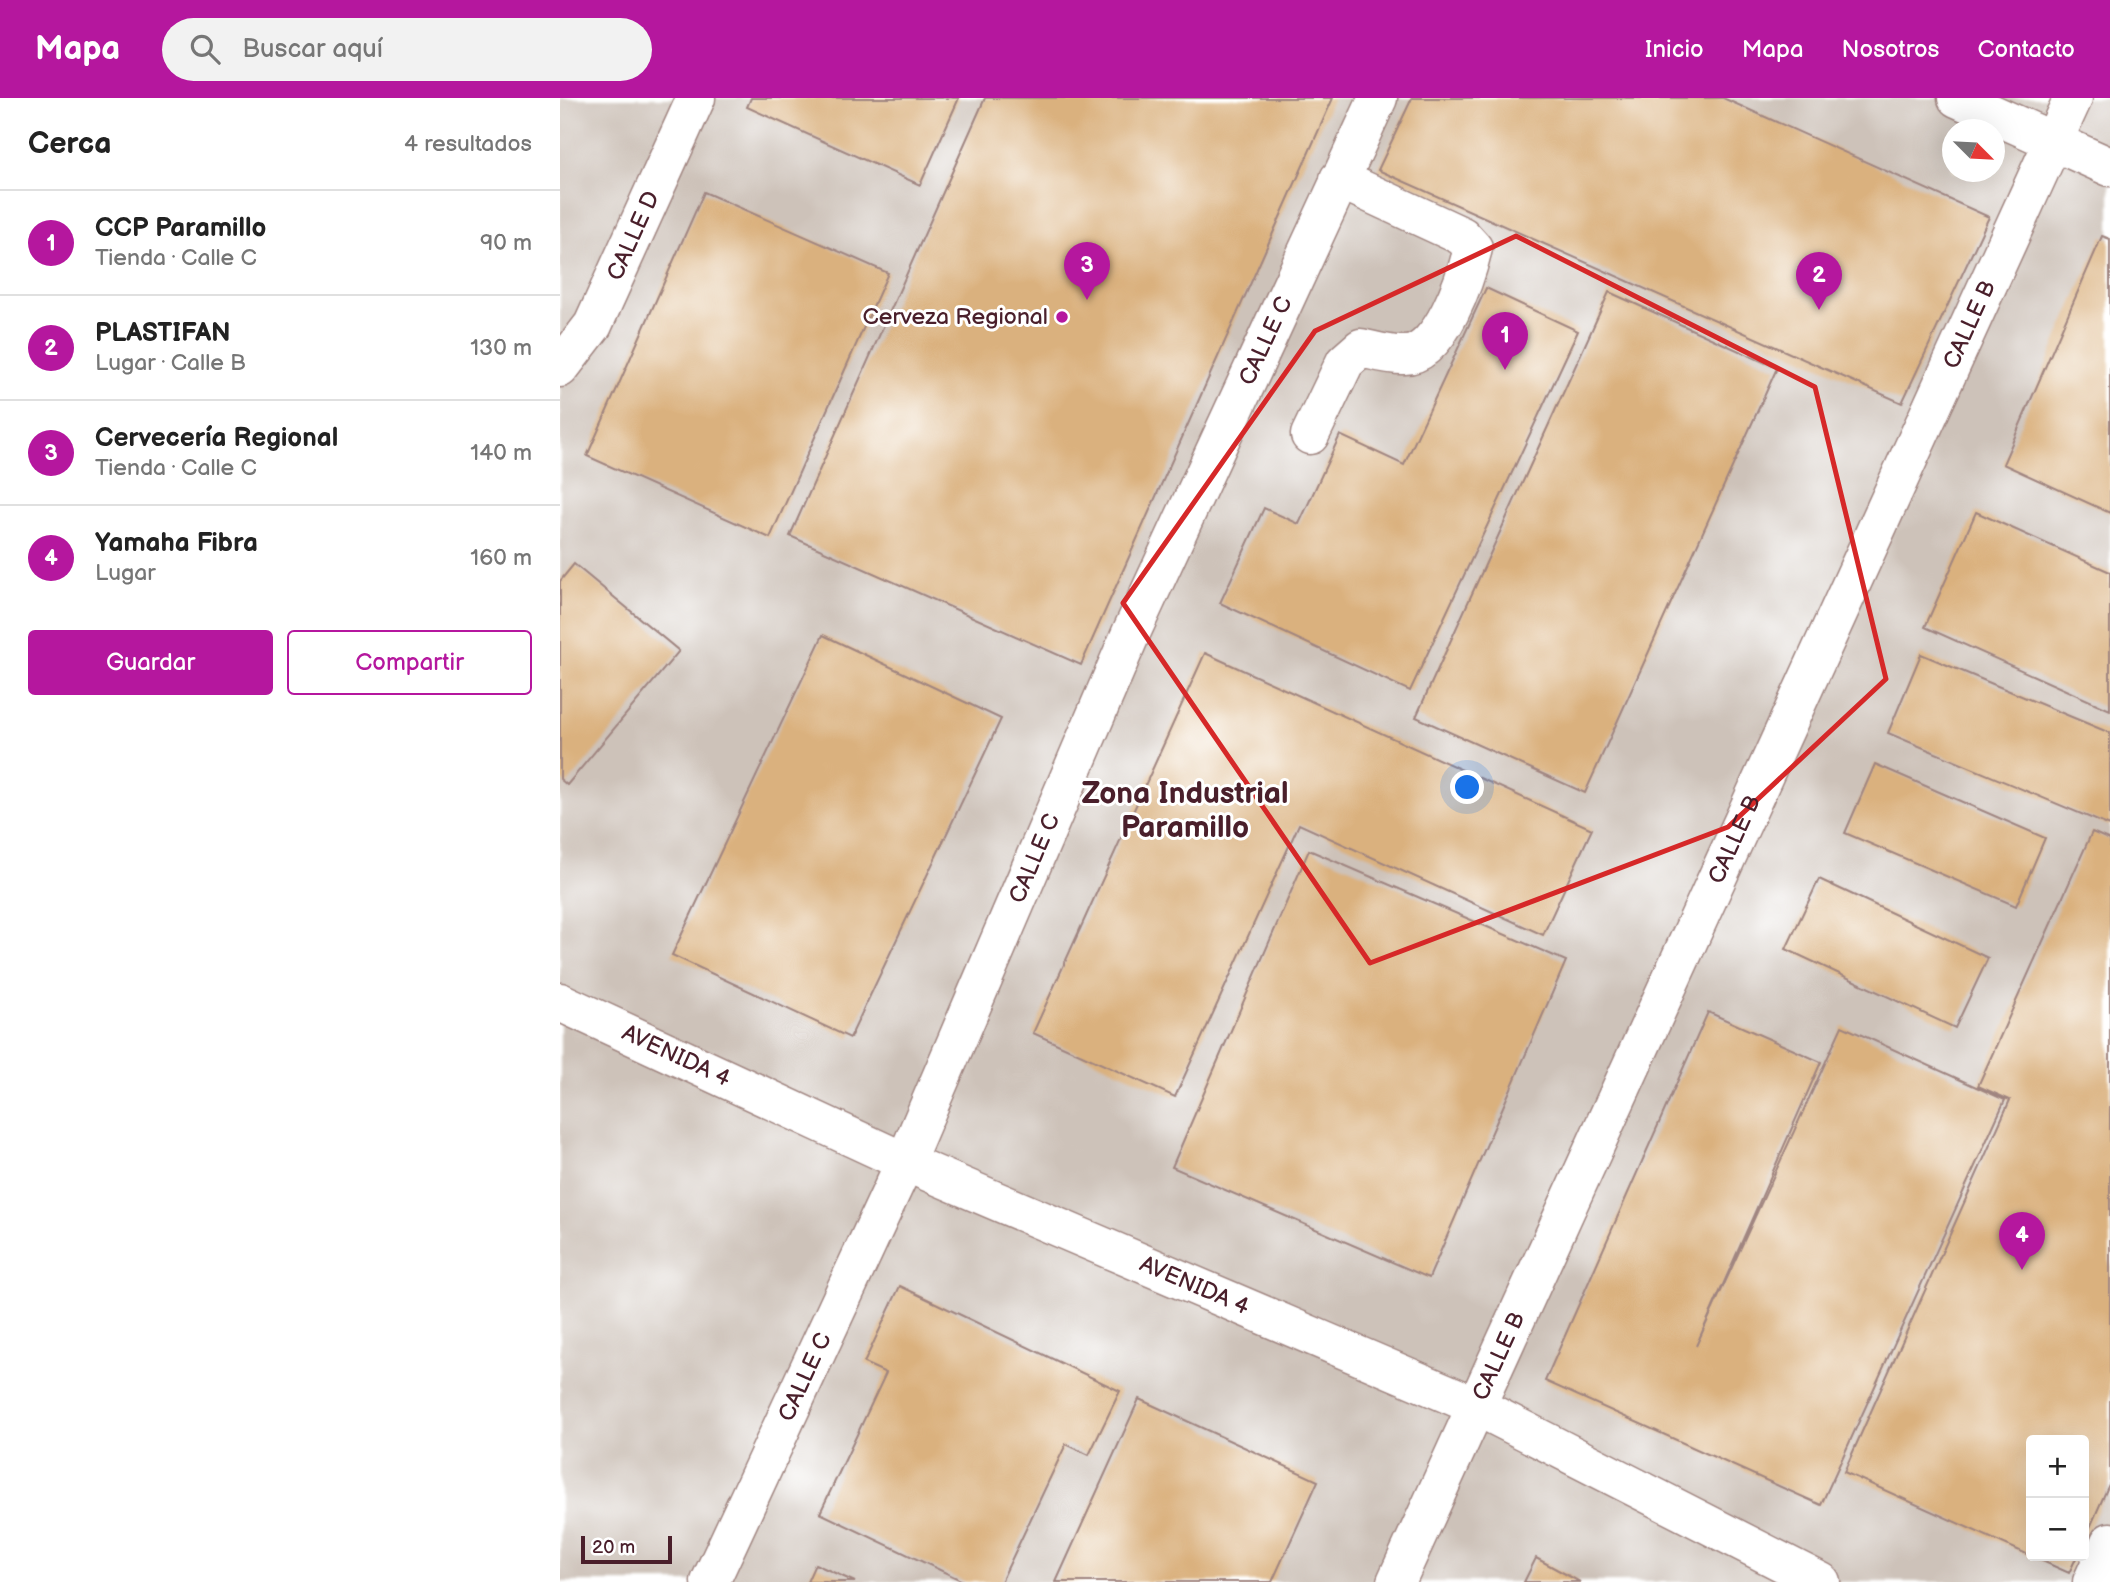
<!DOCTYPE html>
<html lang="es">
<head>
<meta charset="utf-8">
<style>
	:root { --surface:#fff; --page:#f2f2f2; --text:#222; --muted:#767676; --line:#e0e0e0; --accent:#b5179e }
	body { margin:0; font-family:"Balsamiq Sans",sans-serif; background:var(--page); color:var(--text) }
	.controls { position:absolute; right:21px; bottom:21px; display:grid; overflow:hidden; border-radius:7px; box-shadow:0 7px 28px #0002 }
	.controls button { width:63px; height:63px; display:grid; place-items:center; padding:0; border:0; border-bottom:2px solid var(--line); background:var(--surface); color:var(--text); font:35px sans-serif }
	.compass { position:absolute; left:1382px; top:21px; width:63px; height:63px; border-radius:50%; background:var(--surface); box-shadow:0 7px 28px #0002; rotate:114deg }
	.scale { position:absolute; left:21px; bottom:18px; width:91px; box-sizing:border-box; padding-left:7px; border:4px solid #4a1f2b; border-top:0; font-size:19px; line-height:24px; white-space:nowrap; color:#4a1f2b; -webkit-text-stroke:5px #fff; paint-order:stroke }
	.you { position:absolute; left:908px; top:690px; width:24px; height:24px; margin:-18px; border:5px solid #fff; border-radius:50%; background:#1a73e8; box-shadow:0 0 0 10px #1a73e833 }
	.badge { display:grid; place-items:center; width:46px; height:46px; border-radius:50%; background:var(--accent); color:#fff; font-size:23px; font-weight:700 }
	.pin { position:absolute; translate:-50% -58px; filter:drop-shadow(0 2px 4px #0008) }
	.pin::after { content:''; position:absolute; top:37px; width:24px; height:21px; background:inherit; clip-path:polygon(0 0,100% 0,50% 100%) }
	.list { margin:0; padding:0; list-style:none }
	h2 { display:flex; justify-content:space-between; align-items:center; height:91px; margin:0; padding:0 28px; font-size:30px }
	h2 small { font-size:23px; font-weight:400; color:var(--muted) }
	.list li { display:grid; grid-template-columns:46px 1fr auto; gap:21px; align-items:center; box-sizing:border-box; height:105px; padding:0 28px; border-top:2px solid var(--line) }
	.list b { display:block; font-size:26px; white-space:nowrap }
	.list p { margin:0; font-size:23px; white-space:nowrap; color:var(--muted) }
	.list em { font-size:23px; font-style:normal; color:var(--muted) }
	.actions { display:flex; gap:14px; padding:21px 28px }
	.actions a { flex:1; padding:16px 0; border:2px solid var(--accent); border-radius:7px; text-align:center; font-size:24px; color:var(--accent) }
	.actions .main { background:var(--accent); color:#fff }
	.icon { flex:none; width:38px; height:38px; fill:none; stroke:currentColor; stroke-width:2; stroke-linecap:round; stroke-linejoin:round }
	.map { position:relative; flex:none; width:1550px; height:1484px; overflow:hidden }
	header { display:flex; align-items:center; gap:42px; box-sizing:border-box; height:98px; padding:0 35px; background:var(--accent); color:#fff }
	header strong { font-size:33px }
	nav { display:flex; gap:38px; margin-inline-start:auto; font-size:24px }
	.search { width:490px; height:63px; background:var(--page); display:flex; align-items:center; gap:18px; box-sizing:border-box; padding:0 24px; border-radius:38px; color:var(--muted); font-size:26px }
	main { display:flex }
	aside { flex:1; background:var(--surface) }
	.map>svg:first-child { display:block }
	.industrial { fill:#cdc2b9; fill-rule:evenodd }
	.building { fill:#dab17e }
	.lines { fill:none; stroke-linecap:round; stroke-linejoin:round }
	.minor-casing { stroke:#a08580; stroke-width:41 }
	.major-casing { stroke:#a08580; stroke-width:41 }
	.minor { stroke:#fff; stroke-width:38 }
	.major { stroke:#fff; stroke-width:38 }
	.marked { fill:none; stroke:#d62828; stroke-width:5; stroke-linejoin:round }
	.poi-dot { fill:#b5179e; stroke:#fff; stroke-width:2.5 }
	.labels { text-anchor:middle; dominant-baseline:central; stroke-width:6; stroke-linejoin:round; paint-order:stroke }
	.street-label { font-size:23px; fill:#4a1f2b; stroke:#fff }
	.poi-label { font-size:23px; fill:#4a1f2b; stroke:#fff; text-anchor:end }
	.district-label { font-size:30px; font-weight:bold; fill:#4a1f2b; stroke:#fff }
</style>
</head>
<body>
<header>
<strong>Mapa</strong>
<div class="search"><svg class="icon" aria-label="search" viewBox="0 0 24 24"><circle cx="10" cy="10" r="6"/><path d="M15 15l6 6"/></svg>Buscar aquí</div>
<nav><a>Inicio</a><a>Mapa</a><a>Nosotros</a><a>Contacto</a></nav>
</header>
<main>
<aside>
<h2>Cerca<small>4 resultados</small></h2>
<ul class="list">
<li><span class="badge">1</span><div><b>CCP Paramillo</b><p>Tienda · Calle C</p></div><em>90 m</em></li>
<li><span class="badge">2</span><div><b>PLASTIFAN</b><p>Lugar · Calle B</p></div><em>130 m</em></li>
<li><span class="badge">3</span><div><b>Cervecería Regional</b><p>Tienda · Calle C</p></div><em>140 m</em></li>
<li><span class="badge">4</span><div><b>Yamaha Fibra</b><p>Lugar</p></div><em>160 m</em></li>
</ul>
<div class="actions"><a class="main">Guardar</a><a>Compartir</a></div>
</aside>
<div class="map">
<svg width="1550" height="1484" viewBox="0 0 1550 1484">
	<rect width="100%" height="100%" fill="#fff"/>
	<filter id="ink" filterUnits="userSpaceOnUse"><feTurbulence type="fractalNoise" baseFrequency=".0143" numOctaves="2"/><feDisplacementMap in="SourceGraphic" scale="14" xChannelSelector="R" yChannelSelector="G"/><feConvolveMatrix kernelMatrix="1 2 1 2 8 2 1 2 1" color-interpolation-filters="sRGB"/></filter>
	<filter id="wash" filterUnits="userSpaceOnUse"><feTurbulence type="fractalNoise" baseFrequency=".00686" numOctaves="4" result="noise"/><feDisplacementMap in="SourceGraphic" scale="28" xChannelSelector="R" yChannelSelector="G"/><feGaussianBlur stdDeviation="1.57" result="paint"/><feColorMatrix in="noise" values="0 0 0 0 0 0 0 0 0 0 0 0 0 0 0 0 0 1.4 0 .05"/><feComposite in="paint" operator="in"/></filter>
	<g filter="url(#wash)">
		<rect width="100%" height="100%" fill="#f5ebd6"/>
		<!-- industrial -->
		<path class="industrial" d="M0 0H1550V1484H0ZM1392 32H1434V74H1392ZM1471 1342H1524V1458H1471Z"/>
		<g id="blocks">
			<!-- building -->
			<path class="building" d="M191 0H399L360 87 187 9Z
				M425 0H773L521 567 230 438Z
				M852 0H1163L1429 119 1342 305 818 72Z
				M144 94 328 175 210 440 27 358Z
				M1542 138 1550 141V415L1443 366Z
				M926 190 1018 233 850 593 660 505 704 410 739 426 780 337 844 367Z
				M1049 194 1217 270 1025 695 856 619Z
				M1416 414 1550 474V612L1365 529Z
				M14 466 119 553 7 687 0 681V483Z
				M263 537 441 621 290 940 112 857Z
				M645 555 1032 731 983 837 739 726 615 999 473 935Z
				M1361 556 1550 635V728L1328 635Z
				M1315 666 1485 740 1456 808 1285 735Z
				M1532 734 1550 742V1384L1524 1443V1342H1471V1458H1517L1509 1475 1284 1374 1450 1002 1418 988Z
				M749 752 1006 863 869 1180 612 1069Z
				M1259 781 1428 860 1395 930 1226 851Z
				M1148 914 1261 964 1136 1248 1282 928 1445 1002 1261 1407 985 1283Z
				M340 1188 560 1293 529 1357 506 1346 441 1484H405L260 1415 326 1275 304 1265Z
				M579 1301 758 1383 712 1484H496Z
				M976 1460 1020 1484H964Z
				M255 1466 295 1484H247Z"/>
		</g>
	</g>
	<g filter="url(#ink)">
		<use href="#blocks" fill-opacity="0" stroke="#a08580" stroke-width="2"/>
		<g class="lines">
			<!-- minor casing -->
			<g class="minor-casing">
				<g id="minor">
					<path d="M1397 0 1550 69"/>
					<path d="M750 337 785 264 801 250C815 253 831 258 845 257 881 257 906 179 913 150L902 138 779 81"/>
					<path id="s1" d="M150 1484 345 1064 571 535 818 0"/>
					<path id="s2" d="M836 1484 1513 0"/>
					<path d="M1532 1484 1550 1444"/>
				</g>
			</g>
			<!-- major casing -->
			<g class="major-casing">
				<g id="major">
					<path id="s3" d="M0 270 33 227 136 0"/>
					<path id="s4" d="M0 904 345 1064 914 1307 1261 1484"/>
				</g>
			</g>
			<!-- minor -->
			<use href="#minor" class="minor"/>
			<!-- major -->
			<use href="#major" class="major"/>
		</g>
	</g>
	<!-- marked area -->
	<path class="marked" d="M956 138 1255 289 1326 581 1168 729 810 865 563 505 755 233Z"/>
	<!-- markers -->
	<circle class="poi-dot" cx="502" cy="219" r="7"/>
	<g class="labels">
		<!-- street labels -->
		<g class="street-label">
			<text stroke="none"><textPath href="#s3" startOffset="152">CALLE D</textPath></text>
			<text stroke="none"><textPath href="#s2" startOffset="1382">CALLE B</textPath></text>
			<text stroke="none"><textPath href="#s1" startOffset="1360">CALLE C</textPath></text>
			<text stroke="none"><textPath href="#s2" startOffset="816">CALLE B</textPath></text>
			<text stroke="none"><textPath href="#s1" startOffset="793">CALLE C</textPath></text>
			<text stroke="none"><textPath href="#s4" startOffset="128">AVENIDA 4</textPath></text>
			<text stroke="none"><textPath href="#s4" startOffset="695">AVENIDA 4</textPath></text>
			<text stroke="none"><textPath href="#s2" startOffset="248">CALLE B</textPath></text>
			<text stroke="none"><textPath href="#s1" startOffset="226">CALLE C</textPath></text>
		</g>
		<!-- poi labels -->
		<g class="poi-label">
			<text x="488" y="219">Cerveza Regional</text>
		</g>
		<!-- district labels -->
		<g class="district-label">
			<text x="625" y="696">Zona Industrial<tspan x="625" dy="34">Paramillo</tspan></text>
		</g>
	</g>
</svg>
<div class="controls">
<button>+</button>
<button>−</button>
</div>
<svg class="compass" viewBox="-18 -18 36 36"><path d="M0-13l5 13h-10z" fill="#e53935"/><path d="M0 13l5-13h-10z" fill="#767676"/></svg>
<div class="scale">20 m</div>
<div class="you"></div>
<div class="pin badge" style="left:945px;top:272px">1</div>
<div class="pin badge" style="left:1259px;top:212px">2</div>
<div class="pin badge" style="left:527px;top:202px">3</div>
<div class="pin badge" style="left:1462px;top:1172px">4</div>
</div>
</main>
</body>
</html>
